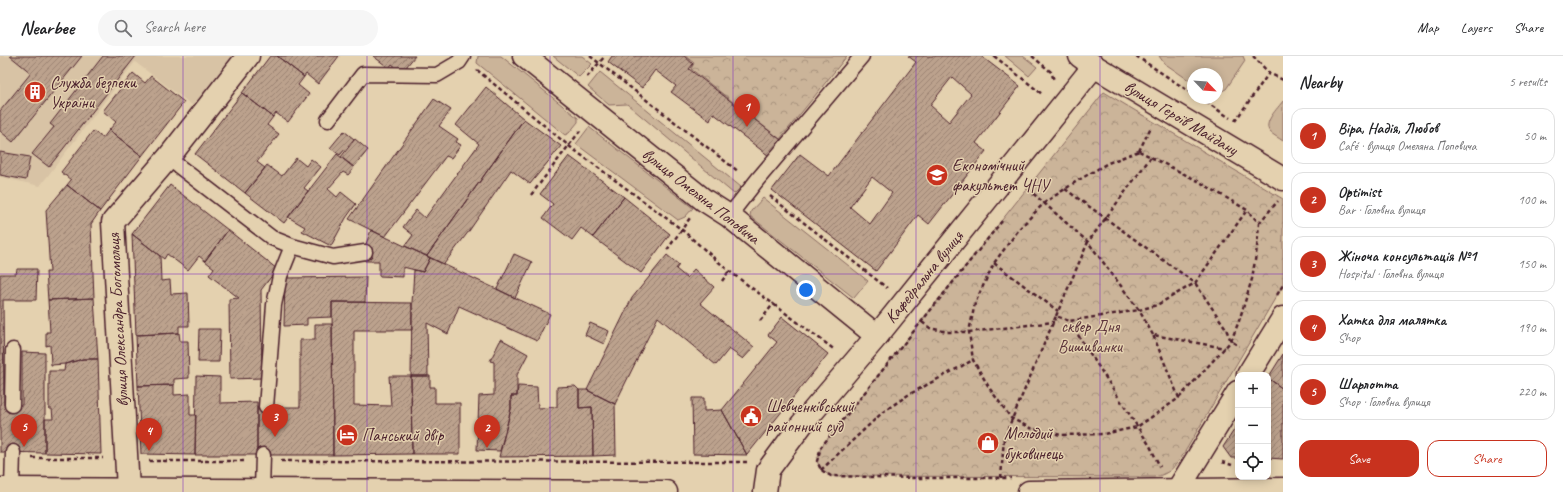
<!DOCTYPE html>
<html lang="en">
<head>
<meta charset="utf-8">
<style>
	:root { --surface:#fff; --page:#f6f6f6; --text:#202124; --muted:#757577; --line:#e0e0e0; --accent:#c8321e }
	body { margin:0; font-family:Caveat,sans-serif; background:var(--page); color:var(--text) }
	.controls { position:absolute; right:12px; bottom:12px; display:grid; overflow:hidden; border-radius:8px; box-shadow:0 2px 10px #0003 }
	.controls button { width:36px; height:36px; display:grid; place-items:center; padding:0; border:0; border-bottom:1px solid var(--line); background:var(--surface); color:var(--text); font:20px sans-serif }
	.compass { position:absolute; left:1187px; top:12px; width:36px; height:36px; border-radius:50%; background:var(--surface); box-shadow:0 2px 10px #0003; rotate:115deg }
	.you { position:absolute; left:806px; top:234px; width:14px; height:14px; margin:-10px; border:3px solid #fff; border-radius:50%; background:#1a73e8; box-shadow:0 0 0 6px #1a73e833 }
	.badge { display:grid; place-items:center; width:26px; height:26px; border-radius:50%; background:var(--accent); color:#fff; font-size:13px; font-weight:700 }
	.pin { position:absolute; translate:-50% -33px; filter:drop-shadow(0 1px 2px #0008) }
	.pin::after { content:''; position:absolute; top:21px; width:14px; height:12px; background:inherit; clip-path:polygon(0 0,100% 0,50% 100%) }
	.list { margin:0; padding:0; list-style:none }
	h2 { display:flex; justify-content:space-between; align-items:center; height:52px; margin:0; padding:0 16px; font-size:17px }
	h2 small { font-size:13px; font-weight:400; color:var(--muted) }
	.list li { display:grid; grid-template-columns:26px 1fr auto; gap:12px; align-items:center; box-sizing:border-box; height:56px; margin:0 8px 8px; padding:0 8px; border:1px solid var(--line); border-radius:12px }
	.list b { display:block; font-size:15px; white-space:nowrap }
	.list p { margin:0; font-size:13px; white-space:nowrap; color:var(--muted) }
	.list em { font-size:13px; font-style:normal; color:var(--muted) }
	.actions { display:flex; gap:8px; padding:12px 16px }
	.actions a { flex:1; padding:9px 0; border:1px solid var(--accent); border-radius:12px; text-align:center; font-size:14px; color:var(--accent) }
	.actions .main { background:var(--accent); color:#fff }
	.icon { flex:none; width:22px; height:22px; fill:none; stroke:currentColor; stroke-width:2; stroke-linecap:round; stroke-linejoin:round }
	.map { position:relative; flex:none; width:1283px; height:436px; overflow:hidden }
	header { display:flex; align-items:center; gap:24px; box-sizing:border-box; height:56px; padding:0 20px; background:var(--surface); border-bottom:1px solid var(--line) }
	header strong { font-size:19px }
	nav { display:flex; gap:22px; margin-inline-start:auto; font-size:14px }
	.search { width:280px; height:36px; background:var(--page); display:flex; align-items:center; gap:10px; box-sizing:border-box; padding:0 14px; border-radius:22px; color:var(--muted); font-size:15px }
	main { display:flex }
	aside { flex:1; background:var(--surface) }
	.map>svg:first-child { display:block }
	.built { fill:#d8c3a5 }
	.grass { fill:#cbb499; stroke:#8a6a62 }
	.park { fill:url(#park-crowns); stroke:#8a6a62 }
	.building { fill:url(#building-hatch); stroke:#4a1f2b; fill-rule:evenodd }
	.lines { fill:none; stroke-linecap:round; stroke-linejoin:round }
	.lane-casing { stroke:#4a1f2b; stroke-width:17 }
	.street-casing { stroke:#4a1f2b; stroke-width:25 }
	.primary-casing { stroke:#4a1f2b; stroke-width:25 }
	.path { stroke:#4a1f2b; stroke-width:2.5; stroke-dasharray:4 3; stroke-linecap:butt }
	.lane { stroke:#e4d1af; stroke-width:14 }
	.street { stroke:#e4d1af; stroke-width:22 }
	.primary { stroke:#e4d1af; stroke-width:22 }
	.grid { fill:none; stroke:#7b2cbf; stroke-width:1; stroke-opacity:0.55 }
	.labels { text-anchor:middle; dominant-baseline:central; stroke-width:3; stroke-linejoin:round; paint-order:stroke }
	.poi-label { font-size:17px; fill:#4a1f2b; stroke:#e4d1af; text-anchor:start }
	.street-label { font-size:17px; fill:#4a1f2b; stroke:#e4d1af }
	.park-label { font-size:17px; fill:#5d353c; stroke:#e4d1af }
</style>
</head>
<body>
<header>
<strong>Nearbee</strong>
<div class="search"><svg class="icon" aria-label="search" viewBox="0 0 24 24"><circle cx="10" cy="10" r="6"/><path d="M15 15l6 6"/></svg>Search here</div>
<nav><a>Map</a><a>Layers</a><a>Share</a></nav>
</header>
<main>
<div class="map">
<svg width="1283" height="436" viewBox="0 0 1283 436">
	<defs>
		<pattern id="park-crowns" width="20" height="18" patternUnits="userSpaceOnUse"><rect width="20" height="18" fill="#cbb499"/><path d="M2 6a3 3 0 1 1 6 0M12 15a3 3 0 1 1 6 0" fill="none" stroke="#a7927d"/></pattern>
		<pattern id="building-hatch" width="6" height="6" patternUnits="userSpaceOnUse"><rect width="6" height="6" fill="#bca28d"/><path d="M-1 1l2-2M0 6l6-6M5 7l2-2" fill="none" stroke="#9b8373"/></pattern>
	</defs>
	<rect width="100%" height="100%" fill="#e4d1af"/>
	<filter id="ink" filterUnits="userSpaceOnUse"><feTurbulence type="fractalNoise" baseFrequency=".025" numOctaves="2"/><feDisplacementMap in="SourceGraphic" scale="8" xChannelSelector="R" yChannelSelector="G"/><feConvolveMatrix kernelMatrix="1 2 1 2 8 2 1 2 1" color-interpolation-filters="sRGB"/></filter>
	<g filter="url(#ink)">
		<!-- built -->
		<path class="built" d="M0 0H237L196 52 135 6 40 130 0 121Z"/>
		<!-- grass -->
		<path class="grass" d="M478 0H501L578 62V66L569 77 565 79 477 7Z
			M553 0H582L592 8 579 21Z
			M1005 0H1023L1037 11 1029 20Z
			M1159 0H1243L1245 5 1226 33 1217 37V18H1193V27L1164 7Z
			M600 16 741 131 734 138 627 48 609 49 588 31Z
			M1283 45V85C1279 82 1273 79 1270 76 1262 67 1278 52 1283 45Z
			M589 71 693 152 685 161 678 164 576 88Z
			M763 142 868 225 854 242 750 160 751 155Z"/>
		<!-- park -->
		<path class="park" d="M685 0H847L780 83 691 13 694 7Z
			M1104 36 1283 143V229L1183 399C1174 411 1170 418 1154 421L831 420 821 414 817 405 821 391Z"/>
		<!-- building -->
		<path class="building" d="M10 0H82L13 86 0 75V55L31 17Z
			M103 0H136L49 111 32 98 54 71 50 68Z
			M270 0H277L304 21 298 29 309 38 288 66 276 57 273 61 242 37Z
			M277 0H339L318 28 306 18 304 21Z
			M373 0H415L402 16 392 8 389 12Z
			M612 0H684L693 8 689 13 781 84 769 100 713 57 710 65 671 36 676 30 655 14 642 32 608 6Z
			M908 0H981L1020 30 976 87 986 95 929 168 918 159 876 215 772 134 800 98 829 120 916 6ZM952 21 971 38 949 66 930 49ZM872 121 892 137 870 168 850 151Z
			M133 17 145 27 151 20 184 46 142 100 109 74 116 66 103 55Z
			M486 31 524 63 427 200 405 190 413 179 403 171 416 154 425 162 479 88 456 69Z
			M242 37 273 61 267 69 279 78 257 106 265 112 245 137 195 98Z
			M434 43 451 54 439 70 458 83 456 86 461 89 451 102 446 100 385 181 349 163Z
			M524 63 561 90 530 128 511 114 469 175 444 208 427 200Z
			M109 74 142 100 100 155 67 129 71 124 61 116 93 75 103 82Z
			M344 75 354 83 340 99 330 92Z
			M355 83 368 94 354 111 341 101Z
			M0 96 30 101 26 124 0 119Z
			M337 98 354 112 348 119 343 116 328 133 337 141 341 136 356 148 346 162 331 190 302 175 305 171 288 161Z
			M569 100 624 141 593 181 581 172 572 184 543 162 553 148 540 138Z
			M296 102 306 110 311 103 321 111 304 132 308 135 284 167 245 137 267 109 282 120Z
			M67 129 100 155 91 168 94 242 48 244 46 216H50L46 154Z
			M170 129 228 174 205 205 199 200 188 214 167 198 164 203 132 178Z
			M624 141 670 178 641 217 593 181Z
			M228 174 277 213 261 234 262 322 230 323 229 243 239 242 209 219 214 212 205 205Z
			M371 174 430 202 423 216 403 211V221L379 220V205H365L366 188Z
			M132 178 160 200 161 225 170 224 171 238 188 237 189 270H179V277L136 279Z
			M514 198 532 206 515 242 497 233Z
			M667 199 679 209 676 213 687 222 694 213 714 231 700 247 754 291 743 303 729 293 716 309 658 261 615 348 587 334 632 242Z
			M430 202 550 258 537 285 459 250 448 278 427 267 428 320H411L412 247 414 214 423 216Z
			M17 213H37L36 244H3L4 349H22V296L45 297V397L0 396V218H16Z
			M366 221 365 246H332V261L307 262V269L284 270 285 222Z
			M94 242 98 303H83L65 308 51 309 50 289 46 290V276H50L48 244Z
			M332 246 412 247V274H354V349L391 350 389 320H411L412 398 333 399Z
			M782 261 828 298 747 399 722 354 777 286 768 279Z
			M590 267 609 275 604 288 585 279Z
			M315 268H332L333 399H257V351H300V284H315Z
			M199 273H220L219 306H198Z
			M179 277 180 285H188L189 322 174 323V329L138 330 136 279Z
			M501 283 528 298 517 319V340H511V353L500 395 477 394 479 340 494 339V306L490 305Z
			M1283 298V333L1268 322Z
			M83 303H98L101 398 45 397V363H53L52 353H49V315H64L65 308Z
			M196 320 220 321V347L257 346V399H195Z
			M411 320H430V331H435V347H460V398H412Z
			M1268 322 1283 333V403L1268 402Z
			M174 329V339L190 338V359H196L195 399 141 398 138 330Z
			M518 330 537 331 538 352 557 351V331L575 330 579 334V352L592 351 593 400 499 401 511 353V340H517Z
			M579 334H587L615 348 616 399 593 400 592 351 579 352Z
			M692 342H704V355L722 354 747 399 693 398Z
			M1238 368V402H1231L1223 391Z"/>
		<g class="lines">
			<!-- lane casing -->
			<g class="lane-casing">
				<path id="lane" d="M328 64 363 18 437 19 459 6 463 0
					M168 102 272 182 292 190 333 201 365 196
					M729 160 758 123 862 0
					M12 349 13 294
					M266 351 274 249 280 220 292 190
					M12 433 13 396
					M262 434 263 399"/>
			</g>
			<!-- street casing -->
			<g class="street-casing">
				<path id="street" d="M524 0 704 144 729 160 877 280
					M1094 10 1283 123
					M1248 319 1283 262
					M128 433 113 166 168 102 248 0
					M1177 435 1238 336"/>
			</g>
			<!-- primary casing -->
			<g class="primary-casing">
				<path id="primary" d="M0 433 666 436
					M765 436 768 414 802 368 877 280 1094 10 1080 0
					M1029 436 1283 433"/>
			</g>
			<!-- path -->
			<path class="path" d="M590 0 739 116
				M994 0 1042 38
				M1032 0 1051 16 1054 24
				M1136 0 1193 38
				M1253 0 1269 17 1283 24
				M477 14 569 90 681 173 729 215 835 294
				M587 21 605 0
				M1200 42 1230 62
				M1235 65 1269 17
				M1139 95 1198 125 1247 154 1259 167 1257 192 1252 223 1239 265 1231 285 1179 342 1137 371 1104 378 1061 379 1030 372 1011 362 990 333 973 304 969 276 975 247 994 207 1020 172 1044 147 1077 125 1108 107Z
				M1139 95 1151 71
				M1028 133 1088 186 1151 101
				M1065 133 1195 227 1225 271 1231 285 1239 290
				M531 139 580 75
				M770 140 887 232
				M1002 165 821 391 817 405 821 414 831 420 914 422H1011
				M1259 167 1278 145
				M667 194 690 162
				M994 207 1058 255
				M722 225 729 215
				M1277 239 1283 229
				M1056 260 1088 186 1139 254 1069 265
				M760 265 774 247
				M922 266 930 272 947 276H969L1054 266
				M1153 279 1139 254 1157 249 1195 227 1247 154
				M1179 342 1153 279 1225 292
				M32 402H103
				M149 405H244
				M281 405 748 406
				M1222 406 1232 409
				M821 414 883 356 908 339 973 304
				M1001 422 1004 382 1056 260 1069 265 1150 390 1160 411"/>
			<!-- lane -->
			<use href="#lane" class="lane"/>
			<!-- street -->
			<use href="#street" class="street"/>
			<!-- primary -->
			<use href="#primary" class="primary"/>
		</g>
	</g>
	<!-- grid -->
	<path class="grid" d="M183 0V436M367 0V436M550 0V436M733 0V436M916 0V436M1100 0V436M0 218H1283"/>
	<!-- icons -->
	<defs>
		<g id="building-disc" transform="scale(1.15)"><circle r="9.5" fill="#c8321e" stroke="#e4d1af"/><path d="M-4-6H4V6H1V3H-1V6H-4ZM-2.5-4.3h1.7v1.8h-1.7ZM.8-4.3h1.7v1.8H.8ZM-2.5-1h1.7V.8h-1.7ZM.8-1h1.7V.8H.8Z" fill="#fff"/></g>
		<g id="university-disc" transform="scale(1.15)"><circle r="9.5" fill="#c8321e" stroke="#e4d1af"/><path d="M0-5L7-2L0 1L-7-2ZM-4 1L0 2.5L4 1V4Q0 6-4 4Z" fill="#fff"/></g>
		<g id="civic-disc" transform="scale(1.15)"><circle r="9.5" fill="#c8321e" stroke="#e4d1af"/><path d="M-.6-6.5H3V-4.5H.6V-3L4-1V1h2V6H-6V1h2V-1L-.6-3ZM-1.2 2.5V6h2.4V2.5Z" fill="#fff"/></g>
		<g id="hotel-disc" transform="scale(1.15)"><circle r="9.5" fill="#c8321e" stroke="#e4d1af"/><path d="M-6-4.5h1.5V1H6V5H4.5V3h-9V5H-6ZM-4 0a1.8 1.8 0 1 1 3.6 0ZM.5 0V-2.5h3Q6-2.5 6 0Z" fill="#fff"/></g>
		<g id="shop-disc" transform="scale(1.15)"><circle r="9.5" fill="#c8321e" stroke="#e4d1af"/><path d="M-5-2.5h2.3a2.7 3.5 0 0 1 5.4 0H5L5.5 6h-11ZM-1.5-2.5h3a1.5 2.3 0 0 0-3 0Z" fill="#fff"/></g>
	</defs>
	<g fill-rule="evenodd">
		<use href="#building-disc" x="35" y="36"/>
		<use href="#university-disc" x="937" y="119"/>
		<use href="#civic-disc" x="751" y="360"/>
		<use href="#hotel-disc" x="347" y="379"/>
		<use href="#shop-disc" x="988" y="387"/>
	</g>
	<g class="labels">
		<!-- poi labels -->
		<g class="poi-label">
			<text x="50" y="26">Служба безпеки<tspan x="50" dy="20">України</tspan></text>
			<text x="952" y="109">Економічний<tspan x="952" dy="20">факультет ЧНУ</tspan></text>
			<text x="766" y="350">Шевченківський<tspan x="766" dy="20">районний суд</tspan></text>
			<text x="1004" y="377">Молодий<tspan x="1004" dy="20">буковинець</tspan></text>
			<text x="362" y="379">Панський двір</text>
		</g>
		<!-- street labels -->
		<g class="street-label">
			<text transform="translate(1181 62) rotate(31)">вулиця Героїв Майдану</text>
			<text transform="translate(701 140) rotate(38)">вулиця Омеляна Поповича</text>
			<text transform="translate(924 221) rotate(-51)">Кафедральна вулиця</text>
			<text transform="translate(118 264) rotate(-93)">вулиця Олександра Богомольця</text>
		</g>
		<!-- park labels -->
		<g class="park-label">
			<text x="1090" y="270">сквер Дня<tspan x="1090" dy="20">Вишиванки</tspan></text>
		</g>
	</g>
</svg>
<div class="controls">
<button>+</button>
<button>−</button>
<button><svg class="icon" aria-label="locate" viewBox="0 0 24 24"><circle cx="12" cy="12" r="6"/><path d="M12 2v4M12 18v4M2 12h4M18 12h4"/></svg></button>
</div>
<svg class="compass" viewBox="-18 -18 36 36"><path d="M0-13l5 13h-10z" fill="#e53935"/><path d="M0 13l5-13h-10z" fill="#757577"/></svg>
<div class="you"></div>
<div class="pin badge" style="left:747px;top:71px">1</div>
<div class="pin badge" style="left:487px;top:392px">2</div>
<div class="pin badge" style="left:275px;top:381px">3</div>
<div class="pin badge" style="left:149px;top:395px">4</div>
<div class="pin badge" style="left:24px;top:391px">5</div>
</div>
<aside>
<h2>Nearby<small>5 results</small></h2>
<ul class="list">
<li><span class="badge">1</span><div><b>Віра, Надія, Любов</b><p>Café · вулиця Омеляна Поповича</p></div><em>50 m</em></li>
<li><span class="badge">2</span><div><b>Optimist</b><p>Bar · Головна вулиця</p></div><em>100 m</em></li>
<li><span class="badge">3</span><div><b>Жіноча консультація №1</b><p>Hospital · Головна вулиця</p></div><em>150 m</em></li>
<li><span class="badge">4</span><div><b>Хатка для малятка</b><p>Shop</p></div><em>190 m</em></li>
<li><span class="badge">5</span><div><b>Шарлотта</b><p>Shop · Головна вулиця</p></div><em>220 m</em></li>
</ul>
<div class="actions"><a class="main">Save</a><a>Share</a></div>
</aside>
</main>
</body>
</html>
